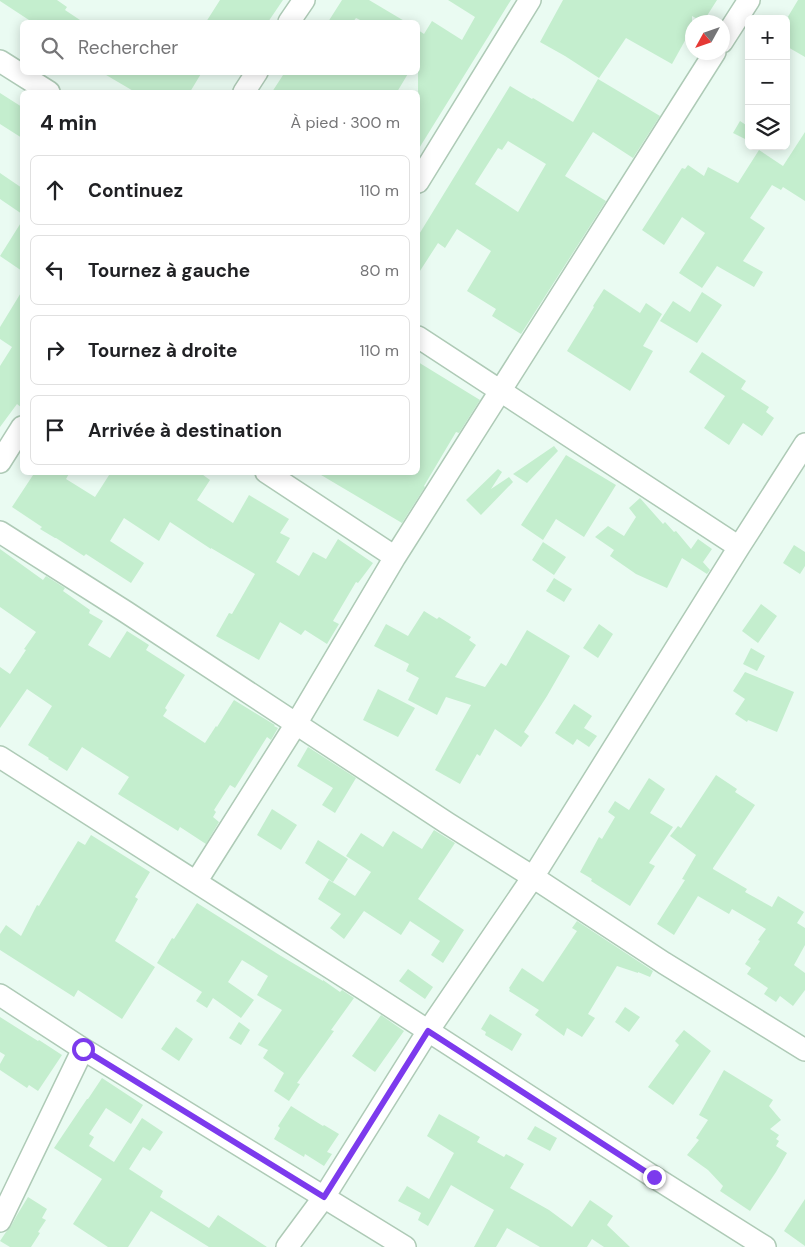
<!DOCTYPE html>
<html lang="fr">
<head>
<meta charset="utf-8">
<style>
	:root { --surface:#fff; --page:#f6f6f6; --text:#202124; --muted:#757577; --line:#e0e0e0 }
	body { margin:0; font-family:"DM Sans",sans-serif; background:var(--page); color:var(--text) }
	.controls { position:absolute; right:15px; top:15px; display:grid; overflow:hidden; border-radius:8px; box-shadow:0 2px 12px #0003 }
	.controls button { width:45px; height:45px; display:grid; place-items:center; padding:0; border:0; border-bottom:1px solid var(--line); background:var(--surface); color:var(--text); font:25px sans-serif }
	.compass { position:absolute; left:685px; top:15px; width:45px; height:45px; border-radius:50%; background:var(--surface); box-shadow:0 2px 12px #0003; rotate:230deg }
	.stop { position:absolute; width:15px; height:15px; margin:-11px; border:4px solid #7c3aed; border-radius:50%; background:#fff }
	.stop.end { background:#7c3aed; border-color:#fff; box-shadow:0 1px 5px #0008 }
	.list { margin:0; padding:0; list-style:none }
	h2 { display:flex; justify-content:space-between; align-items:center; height:65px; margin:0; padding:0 20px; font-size:21px }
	h2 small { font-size:16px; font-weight:400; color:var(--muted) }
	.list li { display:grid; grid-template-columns:32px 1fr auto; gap:15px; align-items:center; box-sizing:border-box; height:70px; margin:0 10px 10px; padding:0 10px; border:1px solid var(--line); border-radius:8px }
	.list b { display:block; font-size:19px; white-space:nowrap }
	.list em { font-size:16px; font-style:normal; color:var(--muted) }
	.icon { flex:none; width:28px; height:28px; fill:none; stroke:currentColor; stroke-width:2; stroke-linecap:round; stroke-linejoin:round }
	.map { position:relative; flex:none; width:805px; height:1247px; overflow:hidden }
	.search { position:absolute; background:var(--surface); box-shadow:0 2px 12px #0003; left:20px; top:20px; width:400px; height:55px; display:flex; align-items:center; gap:12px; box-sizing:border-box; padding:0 18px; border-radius:8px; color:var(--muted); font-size:19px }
	.panel { position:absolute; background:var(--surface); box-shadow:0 2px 12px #0003; left:20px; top:90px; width:400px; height:385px; border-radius:8px }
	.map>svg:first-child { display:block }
	.building { fill:#c4eece; fill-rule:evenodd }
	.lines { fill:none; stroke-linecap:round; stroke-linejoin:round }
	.minor-casing { stroke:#aecab6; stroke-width:24 }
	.minor { stroke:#fff; stroke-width:21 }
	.route { stroke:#7c3aed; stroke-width:6 }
</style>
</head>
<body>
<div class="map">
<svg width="805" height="1247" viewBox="0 0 805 1247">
	<rect width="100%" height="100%" fill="#eafbf2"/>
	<!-- building -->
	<path class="building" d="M0 0H57L67 7 65 10 83 22H32L0 1Z
		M220 0H283L268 22H206Z
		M342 0H369L406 22H364L356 18 353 22H328Z
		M448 0H511L418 150V30L424 34 432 21 462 40 475 17Z
		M563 0H717L703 22 692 16V28L672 64 626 38 599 78 565 56 540 42Z
		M798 0H805V57L786 46V20Z
		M101 72H202L190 92H135Z
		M285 72H409L397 92H272Z
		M598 79 660 116 633 158 593 132 565 176 606 201 521 334 492 316 496 309 467 291 491 251 457 229 445 248 438 243 418 274V236L510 86 532 99 533 98 573 122ZM508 141 546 164 518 212 475 184 498 148 502 150Z
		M0 93 22 107V138L0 124Z
		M740 121 749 127V141L733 133Z
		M805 132V201L783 187 781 190 772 185 750 218 765 228 743 261 763 272 754 287 717 266 702 288 679 273 705 233 682 217 664 245 642 230 682 168 685 169 688 165 704 176 708 167 738 183 759 150 783 166Z
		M0 173 22 188V214L0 199Z
		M22 221V271L0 256Z
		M604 289 640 313 646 303 662 314 643 346 653 351 630 391 567 351 594 307 593 306Z
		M22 291V408L17 404 0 427V366L12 347 0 339V327Z
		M702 292 722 305 697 343 660 321 673 301 690 312Z
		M702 352 746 381 741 389 769 407 766 412 774 418 762 436 743 423 729 445 704 428 725 396 689 372Z
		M418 362 480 400 459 433 456 432 424 486 425 487 402 523 316 472H418Z
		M554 446 558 451 527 483 513 474Z
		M566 455 616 485 584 537 556 519 543 540 521 525Z
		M498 469 502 472 491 489 509 477 513 482 481 515 466 500Z
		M35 472H70L66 479 95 497 111 472H199L210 480 197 500 233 523 249 495 289 519 280 533 290 538 276 562 299 576 313 552 326 559 338 539 373 563 358 583 356 582 333 621 339 624 327 644 305 630 301 635 280 622 259 660 216 636 229 613 232 614 255 574 211 548V549L170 522 159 541 124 518 110 541 144 563 131 583 86 554 84 556 56 538H55L40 529 42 527 12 507Z
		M640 498 663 524 665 522 674 532 676 531 691 549 698 539 712 549 703 562 702 561 710 570 707 574 682 558 667 588 636 574 610 556 614 550 595 537 608 526 624 536 636 517 629 508Z
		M543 542 566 557 554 575 532 560Z
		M794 545 805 552V566L800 574 783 563Z
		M0 549 43 580 46 576 65 588 63 591 90 610 89 613 103 621 88 645 110 658 127 631 149 645 146 650 185 675 165 708 167 710 163 716 205 743 216 726 217 727 234 700 275 725 274 726 278 728 271 740 267 737 235 788 230 785 214 810 216 812 213 817 219 822 206 844 180 827 178 831 118 794 129 777 82 747 67 771 48 759 49 758 28 745 52 706 27 689 0 728V667L10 674 26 650 24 649 36 632 0 607Z
		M554 578 572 589 564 602 546 591Z
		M761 604 777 616 758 643 742 631Z
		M424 611 437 619 439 617 471 637 469 640 476 645 455 677 485 687 501 663 506 666 527 630 570 656 547 696 524 732 529 736 521 747 495 729 480 756 477 754 460 784 435 770 471 705 446 697 437 715 408 700 419 678 406 671 409 664 374 646 386 624 408 636Z
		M599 624 613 634 598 658 583 648Z
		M751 648 765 656 757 671 743 664Z
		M745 672 794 692 777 732 748 720 747 722 735 714 745 699 733 691Z
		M378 689 415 708 398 737 363 720Z
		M574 704 592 716 584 728 597 736 589 747 577 739 573 745 555 733Z
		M308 747 356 778 335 813 322 805 333 788 297 766Z
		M716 775 737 789 735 792 755 805 713 868V869L747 889 745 892 772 907 778 896 804 912 797 923 805 928V945L794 965 805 973V990L793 1006 780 996 776 1002 764 994 768 988 747 974 751 968 745 964 760 941 758 940 766 929 732 909 729 914 698 896 674 935 657 924 685 880 682 879 696 855 670 836 678 826 681 828Z
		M649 778 665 789 650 813 673 827 649 863 655 866 630 906 591 881 592 879 580 872 599 837 602 839 615 817 608 812 615 801 629 810Z
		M272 809 297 825 281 850 257 835Z
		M434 830 455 843 418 899 464 930 443 963 431 955 440 941 410 921 401 935 364 911 344 939 330 928 341 914 318 899 329 880 355 896 371 872 346 856 361 833 383 847 393 831 422 849Z
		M91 835 150 872 135 897 138 899 115 941 155 967 122 1019 78 990 74 997 0 950V934L6 925 21 936 37 905 39 906 59 872 78 841 85 845Z
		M318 840 348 859 333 882 305 863Z
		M197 903 281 956 323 981V980L340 992 342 990 354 998 331 1030 334 1031 297 1083 300 1084 289 1101 274 1091 284 1073 263 1058 268 1050 258 1045 282 1010 257 995 268 976 242 960 228 982 254 1000 241 1018 213 998 207 1008 196 1001 202 992 157 963 172 938 174 939Z
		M577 921 653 971 650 977 638 972V973L617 966 588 1014 595 1018 582 1037 567 1028 564 1036 535 1015 539 1010 509 991 510 989 509 988 522 968 543 982 577 931 572 928Z
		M408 969 433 987 425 999 399 981Z
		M625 1007 640 1017 629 1032 615 1022Z
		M490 1014 522 1034 512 1051 485 1035 486 1032 481 1029Z
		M381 1015 404 1031 375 1072 352 1056Z
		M0 1017 38 1041 39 1040 62 1055 38 1091 29 1085 27 1088 0 1070V1064L5 1055 0 1052Z
		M239 1022 250 1030 241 1045 229 1038Z
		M176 1027 193 1039 179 1061 161 1049Z
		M684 1030 711 1051 673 1105 648 1087 679 1045 675 1041Z
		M724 1070 773 1100 769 1106 781 1120 770 1129 779 1135 776 1139 779 1141 776 1146 787 1153 776 1172 750 1211 720 1191 723 1186 708 1170 687 1155 699 1140 696 1138 708 1120 699 1115Z
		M102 1078 143 1105 131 1124 106 1108 89 1134 94 1137 89 1146 114 1162 142 1118 163 1132 150 1151 143 1147 129 1169 163 1191 160 1197 209 1228 218 1215 267 1247H209L151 1211 128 1247H108L73 1224 102 1179 54 1148 87 1099H88Z
		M291 1106 323 1126 324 1125 339 1134 327 1152 332 1154 324 1166 305 1154 304 1157 274 1139 280 1128 278 1126Z
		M439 1114 480 1137 477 1142 504 1157 506 1154 524 1164 510 1188 549 1210 572 1227 590 1200 613 1216 607 1225 630 1247H604L592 1239 587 1247H540L507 1228 496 1247H474L494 1210 451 1185 428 1226 418 1220 421 1213 398 1201 407 1186 429 1199 454 1153 427 1136Z
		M535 1126 557 1138 550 1151 527 1139Z
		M28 1197 47 1209 42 1218 46 1220 38 1232 40 1233 31 1247H10L0 1241 6 1232 11 1226 17 1215Z
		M805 1199V1246L784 1231Z"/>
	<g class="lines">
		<!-- minor casing -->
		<g class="minor-casing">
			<path id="minor" d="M289 22 304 0
				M722 42 749 0
				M0 61 49 92
				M244 92 257 72
				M418 182 530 0
				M418 337 739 547
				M0 462 22 427
				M266 472 395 557
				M0 532 126 612 447 823 533 877 664 963 805 1050
				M0 757 362 988 654 1177 765 1247
				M196 882 296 724 395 557 715 52
				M0 995 83 1049 405 1247
				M0 1221 83 1049
				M287 1247 324 1197 428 1031 533 877 739 547 805 444"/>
		</g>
		<!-- minor -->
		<use href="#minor" class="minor"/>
	</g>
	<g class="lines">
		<!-- route -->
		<path class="route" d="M83 1049 324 1197 428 1031 654 1177"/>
	</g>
</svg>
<div class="controls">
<button>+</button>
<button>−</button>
<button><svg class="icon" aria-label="layers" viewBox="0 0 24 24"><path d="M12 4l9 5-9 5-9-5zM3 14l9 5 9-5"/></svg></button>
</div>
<svg class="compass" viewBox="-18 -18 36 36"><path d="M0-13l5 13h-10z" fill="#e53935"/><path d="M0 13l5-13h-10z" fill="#757577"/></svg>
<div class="stop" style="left:83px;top:1049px"></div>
<div class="stop end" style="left:654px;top:1177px"></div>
<div class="search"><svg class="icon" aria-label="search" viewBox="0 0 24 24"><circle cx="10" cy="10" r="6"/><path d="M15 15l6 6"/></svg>Rechercher</div>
<section class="panel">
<h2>4 min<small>À pied · 300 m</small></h2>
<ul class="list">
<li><svg class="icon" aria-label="ahead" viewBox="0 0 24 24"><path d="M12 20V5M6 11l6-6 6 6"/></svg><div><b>Continuez</b></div><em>110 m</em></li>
<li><svg class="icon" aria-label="left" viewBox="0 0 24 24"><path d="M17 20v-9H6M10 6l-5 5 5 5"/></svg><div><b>Tournez à gauche</b></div><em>80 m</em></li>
<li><svg class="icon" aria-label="right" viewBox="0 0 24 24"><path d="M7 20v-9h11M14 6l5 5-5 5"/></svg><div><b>Tournez à droite</b></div><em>110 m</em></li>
<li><svg class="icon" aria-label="arrive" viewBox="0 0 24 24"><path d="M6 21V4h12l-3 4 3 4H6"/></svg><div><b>Arrivée à destination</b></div></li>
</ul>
</section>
</div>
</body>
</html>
